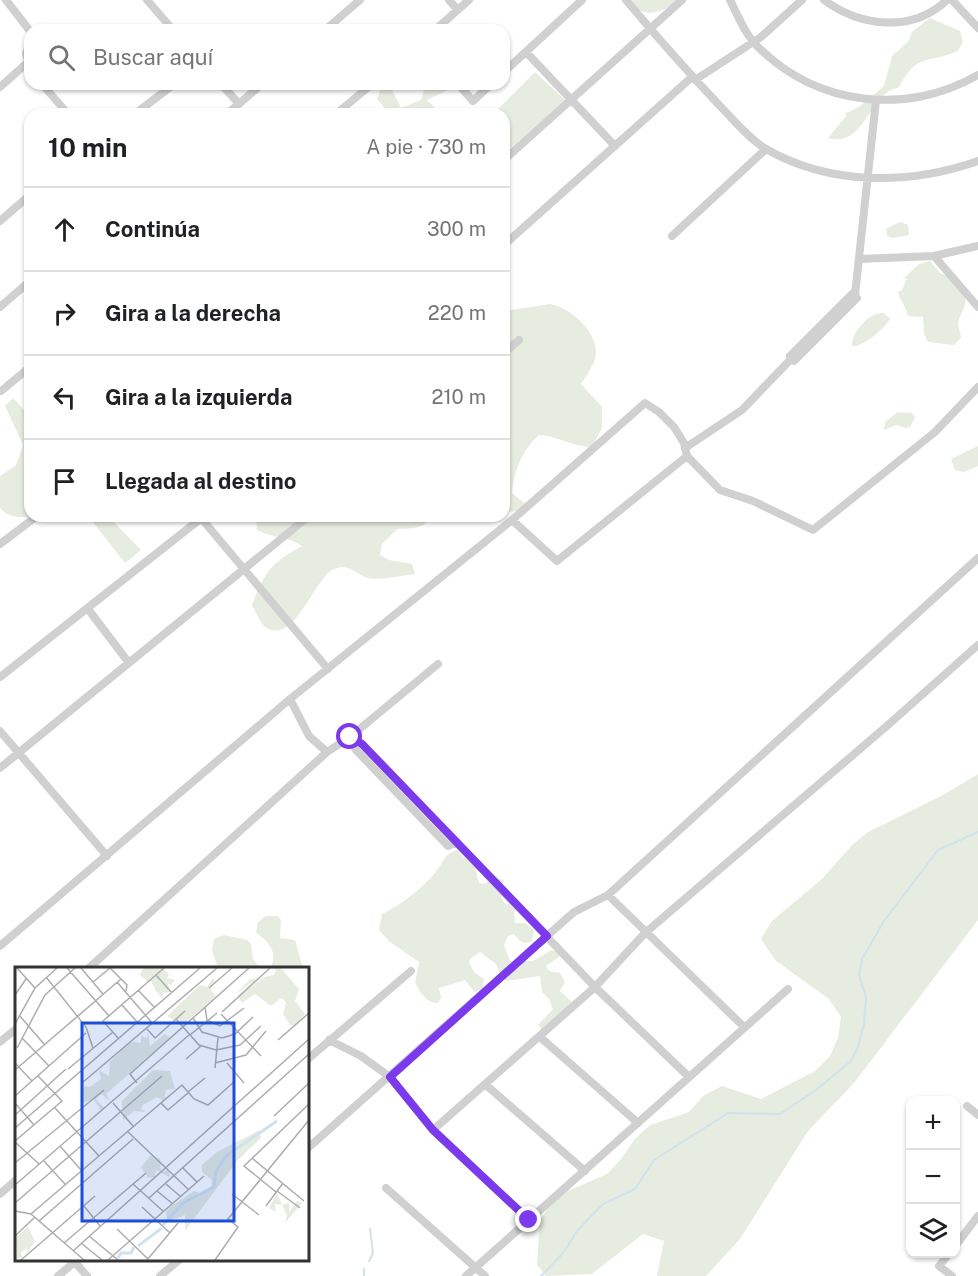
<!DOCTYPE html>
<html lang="es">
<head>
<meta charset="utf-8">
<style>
	:root { --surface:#fff; --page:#f6f6f6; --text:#202124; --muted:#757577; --line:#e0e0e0 }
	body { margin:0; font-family:"Public Sans",sans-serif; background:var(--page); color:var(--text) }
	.controls { position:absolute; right:18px; bottom:18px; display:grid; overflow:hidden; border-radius:12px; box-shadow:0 2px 4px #0004 }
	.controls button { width:54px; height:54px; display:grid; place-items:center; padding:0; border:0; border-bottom:2px solid var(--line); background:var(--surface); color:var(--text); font:30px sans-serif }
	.stop { position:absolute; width:18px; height:18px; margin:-14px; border:4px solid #7c3aed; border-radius:50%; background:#fff }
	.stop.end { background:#7c3aed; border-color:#fff; box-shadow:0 2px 6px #0008 }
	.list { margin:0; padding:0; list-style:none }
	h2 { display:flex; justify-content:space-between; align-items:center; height:78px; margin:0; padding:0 24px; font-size:26px }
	h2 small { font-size:20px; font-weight:400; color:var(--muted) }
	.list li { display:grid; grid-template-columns:39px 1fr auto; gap:18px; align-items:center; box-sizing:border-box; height:84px; padding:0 24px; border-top:2px solid var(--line) }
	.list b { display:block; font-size:22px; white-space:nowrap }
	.list em { font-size:20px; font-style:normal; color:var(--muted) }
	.icon { flex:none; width:33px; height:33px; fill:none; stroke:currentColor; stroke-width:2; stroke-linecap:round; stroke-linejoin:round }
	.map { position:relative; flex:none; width:978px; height:1276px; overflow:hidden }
	.search { position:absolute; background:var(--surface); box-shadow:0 2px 4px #0004; left:24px; top:24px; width:486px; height:66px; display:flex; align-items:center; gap:15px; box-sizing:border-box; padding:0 21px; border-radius:18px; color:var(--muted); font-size:22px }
	.panel { position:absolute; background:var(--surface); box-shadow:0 2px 4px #0004; left:24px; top:108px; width:486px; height:414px; border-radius:18px }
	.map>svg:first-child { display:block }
	.green { fill:#e6ecdf }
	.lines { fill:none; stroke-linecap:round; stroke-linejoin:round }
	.stream { stroke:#cfe2ee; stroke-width:2 }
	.street { stroke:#d0d0d0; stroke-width:8 }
	.route { stroke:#7c3aed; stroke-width:8 }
	.inset-river { fill:none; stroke:#cfe2ee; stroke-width:3 }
	.inset-road { fill:none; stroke:#adadad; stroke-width:1.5 }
	.view { fill:#1d4ed8; fill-opacity:0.15; stroke:#1d4ed8; stroke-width:3 }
	.inset-edge { fill:none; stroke:#333; stroke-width:3 }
</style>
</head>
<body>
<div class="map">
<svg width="978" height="1276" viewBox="0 0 978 1276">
	<rect width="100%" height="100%" fill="#fff"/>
	<!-- green -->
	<path class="green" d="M632 0H680C666 11 641 22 632 0Z
		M930 18 960 31 963 42 958 51C926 65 919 51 899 87 867 94 866 148 828 138L847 115 844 114 859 107 884 86 892 56 908 42 912 32Z
		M535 72 565 100 504 154V114H493Z
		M422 84H449L448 90 427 100 441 114H390L377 99 381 88H391L401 108 421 100 424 90Z
		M900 222 908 225 909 235 892 238 887 236 886 229Z
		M930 261 940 273 956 279C969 303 968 298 958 322L961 338 954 345 928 342 924 333 923 317 908 316C906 306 900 301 898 292L902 290 907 278 903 279 919 264Z
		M550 304C570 307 597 331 596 354 595 364 586 376 581 384L602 407V428L592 447C573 447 558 436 539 435 522 450 514 470 512 493L528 506 518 511 508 512 504 496V311Z
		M883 313 890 318C886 328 862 348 852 346 851 333 869 312 883 313Z
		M13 398 30 416V516H33C19 518 9 518 0 508V476L16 465 23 445 5 406Z
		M898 412 912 413 915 417 910 427 905 428 896 425 884 430 885 422Z
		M978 446V466L964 472 955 470 951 459Z
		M88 516H108L141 550 125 563Z
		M256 516H432C424 530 411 528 397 529L382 544 380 555 389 560 412 564 415 574C404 575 377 581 368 578 356 574 349 563 334 569 315 576 295 645 267 628 260 624 256 612 252 605 264 573 272 562 302 546 288 536 273 538 257 530Z
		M978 774V920L854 1083 808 1131 740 1239 706 1276H657L664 1241 643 1234 592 1274 546 1276 537 1265 540 1221 551 1203 568 1191 607 1174 622 1158 634 1140 650 1125 689 1112 703 1096 722 1086 761 1099 815 1071 830 1056 838 1038 841 1017 829 999 775 960 761 939 772 921 823 878 852 845 868 832 943 795Z
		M456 850 475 867 479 883 485 884 494 878 504 880C502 891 498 896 506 905L515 899 520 903 514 913 515 923H525L534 930 532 941C524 945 519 941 514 934L508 936 504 945 510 961H533L552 950 563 954 546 966 549 971 560 973 565 982 560 991 573 1003 567 1017 545 1032 538 1025 553 1009 549 999 542 992 540 976 507 981 502 979 496 964 480 952 471 958 469 963 474 972 484 979 483 989 474 992 465 980 439 988 441 998 438 1003C426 1003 421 993 415 983L419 962 390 942 379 930 382 914C401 905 421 889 435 873 445 861 441 857 456 850Z
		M266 916H278L281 920 280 938 295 940 303 968H270C279 954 269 941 256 933L258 922Z
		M224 935 247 940 251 944 253 959 260 968H220L217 966 212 950 214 939Z"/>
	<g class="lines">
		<!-- stream -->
		<path class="stream" d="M369 1261 373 1253 370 1229
			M364 1276V1269
			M541 1276 564 1252 577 1231 603 1204 635 1189 654 1160 728 1113 780 1114 816 1090 851 1061 858 1047 864 1024 866 997 859 976 862 959 884 921 938 850 978 832"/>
		<!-- street -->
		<path class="street" d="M6 0 30 31
			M147 0 173 30
			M449 0 458 10
			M626 0C656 36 687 71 720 106 734 120 749 139 766 149 831 186 909 185 978 161
			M730 0C738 16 745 34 758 47 817 106 907 116 978 75
			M824 0C861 27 912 33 947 0
			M952 0 978 28
			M325 30 360 0
			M435 30 469 0
			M30 44 26 53 30 68
			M526 52 615 146
			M504 72 582 0
			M695 80 761 37 802 0
			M42 84 68 114
			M221 84 239 104
			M458 84 473 101 491 84
			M0 87 27 63
			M135 114 174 84
			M227 114 262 84
			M336 114 372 84
			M504 160 682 0
			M0 221 30 195
			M672 236 766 149
			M504 245 692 77
			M934 256 978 307
			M859 259 934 256 978 246
			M855 295 876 100
			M0 307 30 281
			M504 353 519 340
			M790 356 853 293
			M794 361 857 298
			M1 391 30 367
			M685 448 742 410 792 358
			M201 518 328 669
			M512 520 557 561 687 456
			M0 544 37 516
			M88 609 129 663
			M0 677 204 516
			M290 699 309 736 327 752 350 737 438 664
			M0 731 107 856
			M350 737 362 744 595 987 689 1077
			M350 737 356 750 448 846 457 842
			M0 768 309 516
			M608 895 744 1027
			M0 946 290 699 512 520 645 403 659 412 674 427 684 443 687 456 720 490 753 501 813 530 935 432 978 387
			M89 968 327 752
			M540 1037 638 1123
			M329 1040 361 1056 390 1077 433 1130 529 1220
			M0 1042 16 1029
			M308 1059 411 971
			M486 1085 585 1171
			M967 1106 978 1115
			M433 1130 595 987 645 933 888 725 978 645
			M308 1148 574 912 608 895 978 558
			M386 1188 485 1276
			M0 1194 16 1180
			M956 1245 978 1216
			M949 1254 939 1266 952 1276
			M73 1260 87 1276
			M58 1276 77 1260
			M160 1276 179 1260
			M466 1276 788 989"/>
	</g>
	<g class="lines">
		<!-- route -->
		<path class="route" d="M350 737 362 744 547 936 390 1077 433 1130 529 1220"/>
	</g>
	<!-- overview -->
	<g transform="translate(15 967)">
		<rect width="294" height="294" fill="#fff"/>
		<path d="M128 1H148L154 7 152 11 160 13 156 18 153 16 155 25 148 26V32L143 27 146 24 142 26 136 14 133 15 125 8ZM256 1H266L284 22 280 34 290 47 280 58 281 66 280 58H275L268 47 271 35 266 31 256 39 240 27 227 36 223 29 238 14 221 27 234 13 243 11 228 26 249 10 259 8 261 3ZM198 11 200 14 195 22 201 29 168 58 152 49 185 18 192 20ZM133 65 135 79 150 67 155 71 91 127 95 135 87 127 81 132 89 141 86 143 79 133 68 135V119L75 120 86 112 84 103 94 109 95 95 109 80 118 75 126 76V69L132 71ZM138 103 155 104 160 122 151 123 149 134 142 130 128 138 126 142 131 145 119 144 108 153 107 134ZM245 163 246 171 222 194 170 264V248L152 255 151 245 155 240 179 224 185 226 196 219 197 213 187 205V198L202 185ZM136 188 145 192 146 205 153 203 156 211 141 203 140 210 133 211 126 200ZM262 226 267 238 274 236V245L282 234 287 236 270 256 272 248 267 238 260 237 261 245 254 241ZM13 260 20 274 12 286V281L6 285 7 290 0 292V271Z" fill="#e6ecdf"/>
		<path class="inset-river" d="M148 258 168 236 199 220 201 204 212 188 262 154M123 279 147 261M103 291 106 286H116L119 280"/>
		<path class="inset-road" d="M2 1 20 21M52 1 94 49M66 1 88 27M95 1 112 18 111 24M141 8 157 26M31 10 71 60 78 81M78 15 95 1M102 15 138 57M194 21 217 1M123 23 140 41M0 28 11 12M107 38 123 56M190 40 192 53 205 59 229 41M207 45 255 1M206 47 246 89M4 48 29 77M178 51 187 65 207 71 220 67 238 50M161 52 184 78 201 83 225 78 246 59M0 57 20 21 42 1M132 62 140 71 170 44M175 68 202 46M7 71 34 99M104 72 88 54 149 1M263 73 294 46M2 81 30 28 60 1M171 92 186 79M0 96 17 114M200 96 231 88 251 64M212 96 229 116M200 101 203 71M53 102 98 65M0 103 106 12M67 116 202 1M122 116 115 107 234 1M173 125 190 111M0 129 71 66M0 136 19 158M98 136 118 159M146 136 153 143 173 126M40 141 84 189M0 148 51 102M259 149 294 116M0 161 185 1M112 164 174 223M0 174 47 134 23 109M0 175 24 197M45 179 66 203M237 191 289 234M28 193 50 217M0 196 89 123M167 200 182 215M118 217 149 245M151 217 166 230M0 218 174 68M142 224 158 237M262 224 285 241M261 225 229 199 294 137M217 227 244 248M134 231 294 87M0 236 147 109M69 239 85 259M251 239 268 216M127 240 155 266M0 244 16 247 69 293M16 247 167 118 179 132 193 138 220 114M24 254 118 172M102 262 133 292M0 269 20 250M74 269 103 293M49 276 131 206M66 276 87 293M58 284 294 72M6 293 80 229M93 293 189 209M132 293 163 256M200 293 223 260 213 252 294 153"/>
		<path class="view" d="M67 56H219V254H67Z"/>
		<rect width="294" height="294" class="inset-edge"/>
	</g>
</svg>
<div class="controls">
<button>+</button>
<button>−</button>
<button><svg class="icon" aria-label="layers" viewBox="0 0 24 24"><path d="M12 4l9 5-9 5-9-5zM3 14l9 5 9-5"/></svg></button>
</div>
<div class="stop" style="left:350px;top:737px"></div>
<div class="stop end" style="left:529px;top:1220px"></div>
<div class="search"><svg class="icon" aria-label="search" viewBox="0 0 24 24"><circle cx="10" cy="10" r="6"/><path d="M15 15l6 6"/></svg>Buscar aquí</div>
<section class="panel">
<h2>10 min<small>A pie · 730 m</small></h2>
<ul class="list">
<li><svg class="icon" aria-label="ahead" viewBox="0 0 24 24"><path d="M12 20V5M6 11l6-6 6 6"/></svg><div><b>Continúa</b></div><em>300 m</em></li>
<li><svg class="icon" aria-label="right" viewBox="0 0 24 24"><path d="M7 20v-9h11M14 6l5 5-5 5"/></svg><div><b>Gira a la derecha</b></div><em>220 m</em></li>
<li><svg class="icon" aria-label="left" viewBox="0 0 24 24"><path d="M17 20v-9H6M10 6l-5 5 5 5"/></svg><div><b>Gira a la izquierda</b></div><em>210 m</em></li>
<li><svg class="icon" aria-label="arrive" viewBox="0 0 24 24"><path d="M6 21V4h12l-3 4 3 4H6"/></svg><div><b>Llegada al destino</b></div></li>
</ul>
</section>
</div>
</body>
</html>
